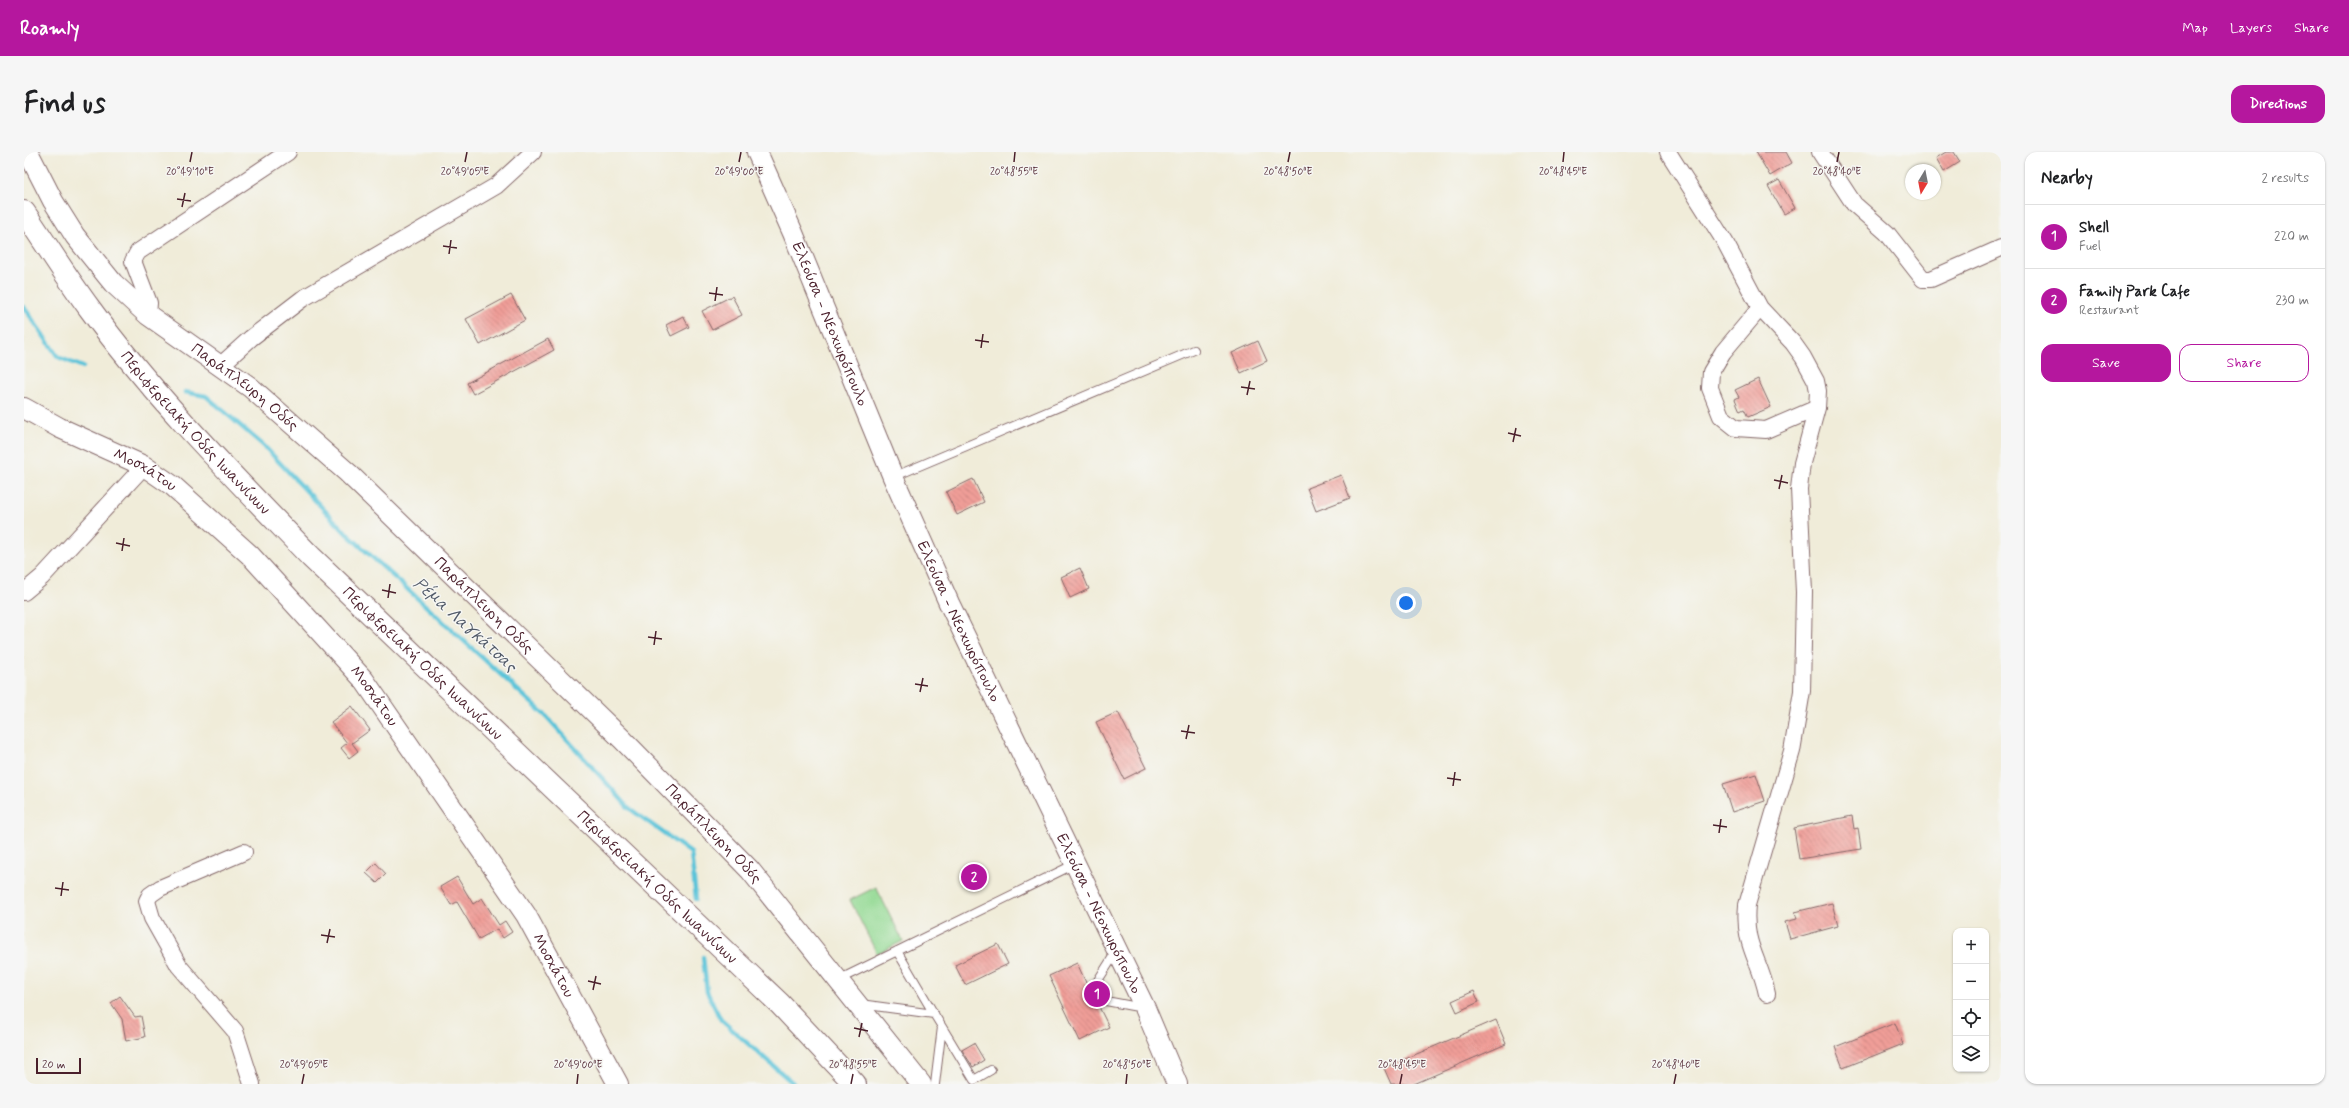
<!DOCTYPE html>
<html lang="en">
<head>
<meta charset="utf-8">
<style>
	:root { --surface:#fff; --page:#f6f6f6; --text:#202124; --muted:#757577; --line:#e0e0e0; --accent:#b5179e }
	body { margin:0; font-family:Mynerve,sans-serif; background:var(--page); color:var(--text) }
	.controls { position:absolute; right:12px; bottom:12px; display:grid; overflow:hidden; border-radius:8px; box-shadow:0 1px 3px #0004 }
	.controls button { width:36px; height:36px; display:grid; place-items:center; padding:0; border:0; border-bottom:1px solid var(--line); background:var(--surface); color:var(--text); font:20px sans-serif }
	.compass { position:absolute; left:1881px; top:12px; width:36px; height:36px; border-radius:50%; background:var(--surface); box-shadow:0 1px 3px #0004; rotate:190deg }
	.scale { position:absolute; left:12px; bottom:10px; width:45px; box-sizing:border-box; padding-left:4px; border:2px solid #4a1f2b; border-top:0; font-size:11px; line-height:14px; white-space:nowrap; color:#4a1f2b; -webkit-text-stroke:3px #f6f6f2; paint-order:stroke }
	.you { position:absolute; left:1382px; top:451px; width:14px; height:14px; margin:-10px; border:3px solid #fff; border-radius:50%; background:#1a73e8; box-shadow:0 0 0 6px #1a73e833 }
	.badge { display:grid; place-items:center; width:26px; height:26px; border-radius:50%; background:var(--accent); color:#fff; font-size:13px; font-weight:700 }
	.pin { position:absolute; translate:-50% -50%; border:2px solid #fff; box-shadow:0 1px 4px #0006 }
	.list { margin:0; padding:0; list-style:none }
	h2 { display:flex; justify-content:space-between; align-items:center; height:52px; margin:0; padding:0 16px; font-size:17px }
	h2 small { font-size:13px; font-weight:400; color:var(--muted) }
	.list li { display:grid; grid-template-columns:26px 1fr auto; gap:12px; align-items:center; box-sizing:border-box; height:64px; padding:0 16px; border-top:1px solid var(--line) }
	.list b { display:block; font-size:15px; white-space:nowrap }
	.list p { margin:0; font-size:13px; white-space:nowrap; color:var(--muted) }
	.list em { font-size:13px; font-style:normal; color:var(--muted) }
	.actions { display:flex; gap:8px; padding:12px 16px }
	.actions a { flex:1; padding:9px 0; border:1px solid var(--accent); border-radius:12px; text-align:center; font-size:14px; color:var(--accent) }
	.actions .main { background:var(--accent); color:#fff }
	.icon { flex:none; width:22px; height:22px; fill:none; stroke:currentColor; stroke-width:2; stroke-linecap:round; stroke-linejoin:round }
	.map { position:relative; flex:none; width:1977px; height:932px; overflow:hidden; border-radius:12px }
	header { display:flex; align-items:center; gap:24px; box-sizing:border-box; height:56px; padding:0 20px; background:var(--accent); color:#fff }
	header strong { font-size:19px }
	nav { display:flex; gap:22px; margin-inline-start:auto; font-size:14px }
	.intro { display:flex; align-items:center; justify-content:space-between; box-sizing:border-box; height:96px; padding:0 24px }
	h1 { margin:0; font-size:28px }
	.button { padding:10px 18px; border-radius:12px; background:var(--accent); color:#fff; font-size:14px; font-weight:700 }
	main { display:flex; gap:24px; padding:0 24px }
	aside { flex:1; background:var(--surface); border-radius:12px; box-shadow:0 1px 3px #0004 }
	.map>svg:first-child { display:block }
	.grass { fill:#92d992; stroke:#6e7c5e }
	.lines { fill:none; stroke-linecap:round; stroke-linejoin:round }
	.stream { stroke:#5cc4d9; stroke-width:4.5 }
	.building { fill:url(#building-back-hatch) }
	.service-casing { stroke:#846768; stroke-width:10 }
	.minor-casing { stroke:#846768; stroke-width:18 }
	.tertiary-casing { stroke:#846768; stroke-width:22 }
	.trunk-casing { stroke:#846768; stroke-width:24 }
	.service { stroke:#fff; stroke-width:8 }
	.minor { stroke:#fff; stroke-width:16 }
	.tertiary { stroke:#fff; stroke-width:20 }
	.trunk { stroke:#fff; stroke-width:22 }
	.ticks { fill:none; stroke:#4a1f2b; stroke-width:1.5 }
	.labels { text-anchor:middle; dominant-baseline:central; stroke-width:3; stroke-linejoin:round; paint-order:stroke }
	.street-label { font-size:16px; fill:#4a1f2b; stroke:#f6f6f2 }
	.water-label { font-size:17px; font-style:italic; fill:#505968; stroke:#f6f6f2 }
	.ticks-label { font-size:10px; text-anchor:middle; fill:#4a1f2b; stroke:#f6f6f2; stroke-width:3; stroke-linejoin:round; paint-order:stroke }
</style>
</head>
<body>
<header>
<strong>Roamly</strong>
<nav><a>Map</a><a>Layers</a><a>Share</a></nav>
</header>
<div class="intro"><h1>Find us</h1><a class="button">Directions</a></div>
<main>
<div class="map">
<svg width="1977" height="932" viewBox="0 0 1977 932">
	<defs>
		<pattern id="building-back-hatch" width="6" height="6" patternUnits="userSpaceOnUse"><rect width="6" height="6" fill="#f09e98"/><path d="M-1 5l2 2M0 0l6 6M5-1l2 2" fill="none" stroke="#c4807c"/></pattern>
	</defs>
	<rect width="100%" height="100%" fill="#f6f6f2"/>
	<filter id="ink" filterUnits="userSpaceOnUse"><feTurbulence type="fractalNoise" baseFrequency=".025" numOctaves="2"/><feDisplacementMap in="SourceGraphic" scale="8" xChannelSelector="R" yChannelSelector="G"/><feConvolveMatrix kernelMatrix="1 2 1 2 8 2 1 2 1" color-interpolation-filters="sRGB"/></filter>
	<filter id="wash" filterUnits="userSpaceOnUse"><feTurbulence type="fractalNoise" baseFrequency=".012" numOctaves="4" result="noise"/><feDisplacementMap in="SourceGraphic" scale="16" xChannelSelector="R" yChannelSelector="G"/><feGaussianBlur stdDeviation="0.9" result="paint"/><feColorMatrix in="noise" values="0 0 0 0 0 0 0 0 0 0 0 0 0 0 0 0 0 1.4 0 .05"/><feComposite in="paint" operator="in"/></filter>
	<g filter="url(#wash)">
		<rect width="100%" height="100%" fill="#f0ecd9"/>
		<!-- grass -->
		<path class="grass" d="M852 735 879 789 853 802 826 748Z"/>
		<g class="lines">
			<!-- stream -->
			<path class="stream" d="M0 155 34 205 59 215
				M161 240 182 244 240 294 321 380 522 564 605 656 667 701 672 747
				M679 805 683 840 697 868 770 932"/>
		</g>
		<g id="blocks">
			<!-- building -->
			<path class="building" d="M1732 0H1762L1768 11 1746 24Z
				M1922 0H1930L1936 10 1920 20 1912 6Z
				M1755 28 1771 56 1760 62 1744 34Z
				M487 143 501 168 456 193 442 167Z
				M708 144 718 163 688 178 678 159Z
				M659 164 665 175 647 184 642 173Z
				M524 187 530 198 449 242 443 231Z
				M1234 189 1243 209 1217 221 1208 201Z
				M1734 227 1747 255 1724 265 1720 257 1716 259 1711 247 1715 245 1711 238Z
				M1317 323 1326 346 1292 359 1283 336Z
				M949 327 960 350 933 363 922 340Z
				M1056 416 1065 437 1046 446 1037 425Z
				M328 554 346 578 328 591 334 599 325 606 317 596 323 591 307 570Z
				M1094 560 1122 616 1100 627 1072 570Z
				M1732 622 1741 649 1708 660 1699 632Z
				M1828 664 1830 677 1834 676 1837 697 1775 707 1770 676Z
				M352 711 362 722 353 731 342 721Z
				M433 725 449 752 458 746 475 773 481 769 488 780 479 786 473 777 455 787 433 750 427 753 416 735Z
				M1808 751 1814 774 1766 787 1761 770 1773 767 1771 760Z
				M974 792 984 812 941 833 931 813Z
				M1053 811 1064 835 1068 833 1078 853 1075 855 1085 875 1056 889 1025 824Z
				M1450 839 1455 850 1433 860 1428 849Z
				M96 844 111 865 117 864 121 885 102 889 98 867 87 851Z
				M1472 868 1482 892 1390 932H1367L1360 916Z
				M1871 871 1879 892 1819 916 1811 895Z
				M950 891 960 908 949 915 938 898Z"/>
		</g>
	</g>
	<g filter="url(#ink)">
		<use href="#blocks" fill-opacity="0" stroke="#846768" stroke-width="1"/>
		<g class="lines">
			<!-- service casing -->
			<g class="service-casing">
				<path id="service" d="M869 325 1170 198
					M873 799 910 862
					M1092 800 1073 830 1082 849 1119 856
					M814 828 1051 712
					M836 852 910 862 918 875 911 932
					M918 875 950 928 967 918"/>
			</g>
			<!-- minor casing -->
			<g class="minor-casing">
				<path id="minor" d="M1644 0 1701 90 1736 156 1769 191 1779 205 1792 229 1794 239 1793 256 1778 311 1775 337 1780 440 1778 539 1768 599 1723 753C1719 794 1736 807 1743 842
					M1796 0 1830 52 1863 81 1899 127H1907L1977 96
					M1736 156 1699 200 1687 220 1686 236 1697 264 1712 276 1742 278 1793 256
					M124 163 125 151 109 109 114 100 264 0
					M197 213 227 186 278 147 472 34 509 0
					M0 440 18 425 120 314
					M220 700 136 736 126 743 123 749 128 766 155 814 211 879 228 932"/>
			</g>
			<!-- tertiary casing -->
			<g class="tertiary-casing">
				<g id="tertiary">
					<path id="s1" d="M4 0 29 49 51 84 89 131 124 163 226 235 324 321 598 587 726 718 897 932"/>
					<path id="s2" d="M733 0 769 81 869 325 925 451 1121 856 1153 932"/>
					<path id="s3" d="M0 256 36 276 120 314 149 334 226 403 340 528 502 763 594 932"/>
				</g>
			</g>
			<!-- trunk casing -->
			<g class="trunk-casing">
				<g id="trunk">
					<path id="s4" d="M0 60C22 92 43 126 66 157 132 247 211 326 287 405L756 852 831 932"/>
				</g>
			</g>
			<!-- service -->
			<use href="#service" class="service"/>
			<!-- minor -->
			<use href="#minor" class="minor"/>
			<!-- tertiary -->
			<use href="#tertiary" class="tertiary"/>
			<!-- trunk -->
			<use href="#trunk" class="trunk"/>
		</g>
	</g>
	<!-- ticks -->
	<path class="ticks" d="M166 10 168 0M441 10 443 0M715 10 717 0M990 10 991 0M1264 10 1266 0M1539 10 1540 0M1813 10 1815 0M153 47 167 49M158 55 161 41M419 94 433 96M425 102 427 88M685 141 699 143M691 149 693 135M951 188 965 190M957 196 959 182M1217 235 1231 237M1223 243 1226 229M1484 281 1497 284M1489 290 1492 276M1750 328 1764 331M1755 337 1758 323M92 391 106 394M98 399 100 386M358 438 372 441M364 446 366 432M624 485 638 487M630 493 632 479M891 532 904 534M896 540 899 526M1157 579 1171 581M1162 587 1165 573M1423 626 1437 628M1429 634 1431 620M1689 673 1703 675M1695 681 1697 667M31 736 45 738M37 744 39 730M297 783 311 785M303 791 306 777M564 829 577 832M569 838 572 824M830 876 844 879M835 885 838 871M278 932 280 922M553 932 554 922M827 932 829 922M1102 932 1103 922M1376 932 1378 922M1650 932 1652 922"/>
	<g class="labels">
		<!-- street labels -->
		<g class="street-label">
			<text stroke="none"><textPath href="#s2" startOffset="187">Ελεούσα - Νεοχωρόπουλο</textPath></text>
			<text stroke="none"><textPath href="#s1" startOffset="325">Παράπλευρη Οδός</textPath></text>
			<text stroke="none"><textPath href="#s4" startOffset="280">Περιφερειακή Οδός Ιωαννίνων</textPath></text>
			<text stroke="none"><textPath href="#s3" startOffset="136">Μοσχάτου</textPath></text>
			<text stroke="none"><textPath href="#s1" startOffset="649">Παράπλευρη Οδός</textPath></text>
			<text stroke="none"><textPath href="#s2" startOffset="511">Ελεούσα - Νεοχωρόπουλο</textPath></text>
			<text stroke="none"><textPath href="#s4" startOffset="604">Περιφερειακή Οδός Ιωαννίνων</textPath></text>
			<text stroke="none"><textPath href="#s3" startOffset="460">Μοσχάτου</textPath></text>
			<text stroke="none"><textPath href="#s1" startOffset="973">Παράπλευρη Οδός</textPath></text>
			<text stroke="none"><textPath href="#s4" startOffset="928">Περιφερειακή Οδός Ιωαννίνων</textPath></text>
			<text stroke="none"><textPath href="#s2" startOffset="835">Ελεούσα - Νεοχωρόπουλο</textPath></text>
			<text stroke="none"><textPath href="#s3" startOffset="784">Μοσχάτου</textPath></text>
		</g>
		<!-- water labels -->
		<g class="water-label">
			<text transform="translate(441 473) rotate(42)">Ρέμα Λαγκάτσας</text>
		</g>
	</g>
	<g class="ticks-label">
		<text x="166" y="23">20°49'10"E</text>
		<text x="441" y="23">20°49'05"E</text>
		<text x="715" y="23">20°49'00"E</text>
		<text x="990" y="23">20°48'55"E</text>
		<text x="1264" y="23">20°48'50"E</text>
		<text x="1539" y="23">20°48'45"E</text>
		<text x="1813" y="23">20°48'40"E</text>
		<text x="280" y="916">20°49'05"E</text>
		<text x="554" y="916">20°49'00"E</text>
		<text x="829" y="916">20°48'55"E</text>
		<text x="1103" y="916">20°48'50"E</text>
		<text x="1378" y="916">20°48'45"E</text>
		<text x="1652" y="916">20°48'40"E</text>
	</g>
</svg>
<div class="controls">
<button>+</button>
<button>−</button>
<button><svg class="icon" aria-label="locate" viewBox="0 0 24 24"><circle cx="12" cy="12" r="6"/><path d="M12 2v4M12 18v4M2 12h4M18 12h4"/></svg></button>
<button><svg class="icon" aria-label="layers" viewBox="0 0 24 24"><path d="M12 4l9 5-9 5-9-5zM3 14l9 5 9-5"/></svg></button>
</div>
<svg class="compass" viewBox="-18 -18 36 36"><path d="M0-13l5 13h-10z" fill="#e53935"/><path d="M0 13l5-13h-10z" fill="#757577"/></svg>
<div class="scale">20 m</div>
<div class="you"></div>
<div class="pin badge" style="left:1073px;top:842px">1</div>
<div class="pin badge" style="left:950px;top:725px">2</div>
</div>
<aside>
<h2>Nearby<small>2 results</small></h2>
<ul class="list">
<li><span class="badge">1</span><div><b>Shell</b><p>Fuel</p></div><em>220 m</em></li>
<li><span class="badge">2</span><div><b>Family Park Cafe</b><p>Restaurant</p></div><em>230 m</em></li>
</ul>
<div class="actions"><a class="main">Save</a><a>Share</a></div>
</aside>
</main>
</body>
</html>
